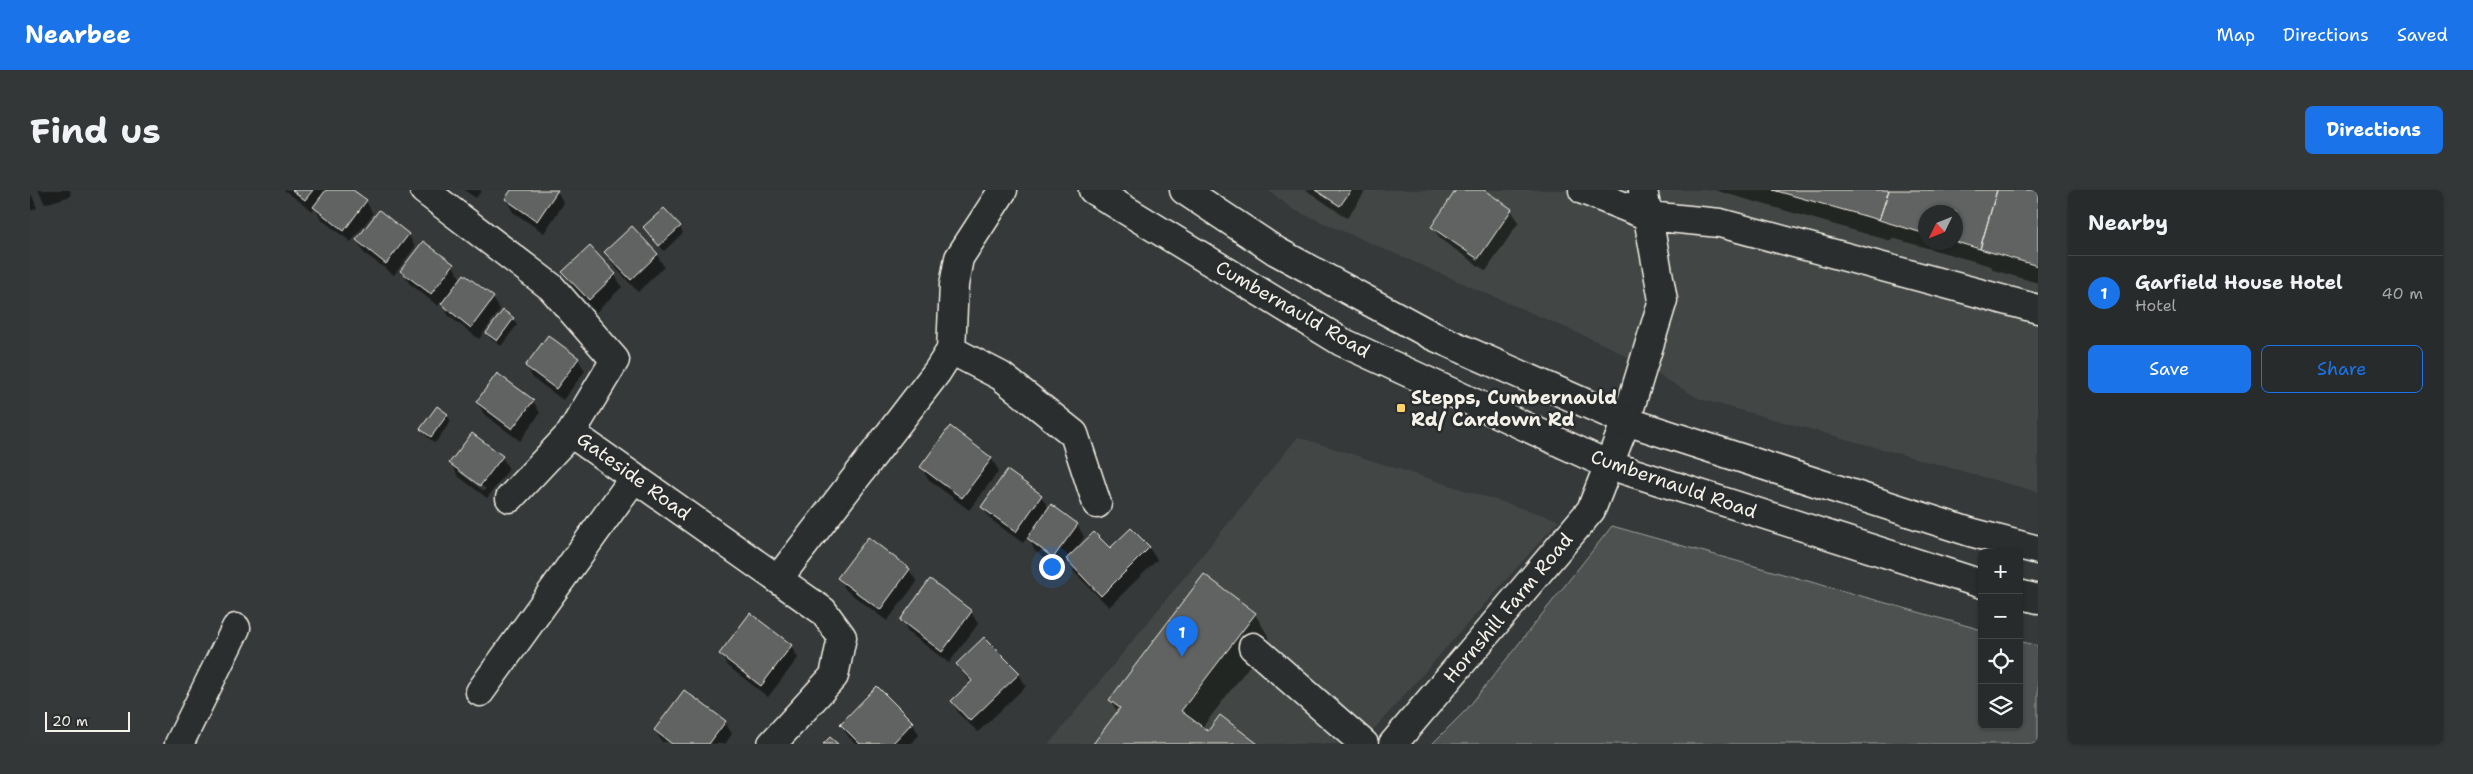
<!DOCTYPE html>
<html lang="en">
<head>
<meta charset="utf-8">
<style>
	:root { --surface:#282b2b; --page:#343737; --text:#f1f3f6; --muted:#a5a7a9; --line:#444747; --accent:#1a73e8 }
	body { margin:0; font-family:"Shantell Sans",sans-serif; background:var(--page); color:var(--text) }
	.controls { position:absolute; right:15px; bottom:15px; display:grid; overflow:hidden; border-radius:8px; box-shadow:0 1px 4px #0004 }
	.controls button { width:45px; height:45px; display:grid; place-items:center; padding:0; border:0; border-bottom:1px solid var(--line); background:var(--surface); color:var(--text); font:25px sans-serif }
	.compass { position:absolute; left:1888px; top:15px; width:45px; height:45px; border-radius:50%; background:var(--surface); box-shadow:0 1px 4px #0004; rotate:227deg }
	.scale { position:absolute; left:15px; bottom:12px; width:85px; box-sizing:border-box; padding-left:5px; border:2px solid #f4f1e8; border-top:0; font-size:14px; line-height:18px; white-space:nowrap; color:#f4f1e8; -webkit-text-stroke:4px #2a2d2e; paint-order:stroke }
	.you { position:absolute; left:1021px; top:376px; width:18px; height:18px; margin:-12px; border:4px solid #fff; border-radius:50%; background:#1a73e8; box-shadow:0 0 0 8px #1a73e833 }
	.badge { display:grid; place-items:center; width:32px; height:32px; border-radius:50%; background:var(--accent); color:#fff; font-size:16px; font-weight:700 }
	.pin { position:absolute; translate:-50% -41px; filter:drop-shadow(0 1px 2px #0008) }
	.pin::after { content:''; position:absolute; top:26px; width:18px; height:15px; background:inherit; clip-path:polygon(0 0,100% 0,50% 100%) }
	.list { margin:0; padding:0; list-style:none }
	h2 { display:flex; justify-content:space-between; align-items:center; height:65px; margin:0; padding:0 20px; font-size:21px }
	h2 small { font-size:16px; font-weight:400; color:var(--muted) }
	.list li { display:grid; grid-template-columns:32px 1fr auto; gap:15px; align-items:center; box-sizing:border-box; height:75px; padding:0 20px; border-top:1px solid var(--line) }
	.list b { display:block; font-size:19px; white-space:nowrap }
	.list p { margin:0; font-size:16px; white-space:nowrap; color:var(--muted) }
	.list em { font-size:16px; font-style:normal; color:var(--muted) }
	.actions { display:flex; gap:10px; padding:15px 20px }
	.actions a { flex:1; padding:11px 0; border:1px solid var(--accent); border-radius:8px; text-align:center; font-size:18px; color:var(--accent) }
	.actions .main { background:var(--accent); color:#fff }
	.icon { flex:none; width:28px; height:28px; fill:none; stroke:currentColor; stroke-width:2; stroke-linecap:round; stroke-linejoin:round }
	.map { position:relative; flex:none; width:2008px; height:554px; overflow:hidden; border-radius:8px }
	header { display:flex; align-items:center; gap:30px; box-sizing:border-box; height:70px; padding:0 25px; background:var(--accent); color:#fff }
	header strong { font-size:24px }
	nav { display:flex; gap:28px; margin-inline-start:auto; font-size:18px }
	.intro { display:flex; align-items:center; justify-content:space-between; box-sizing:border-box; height:120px; padding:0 30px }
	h1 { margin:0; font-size:35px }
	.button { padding:12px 22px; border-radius:8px; background:var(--accent); color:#fff; font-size:18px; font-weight:700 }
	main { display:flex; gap:30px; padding:0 30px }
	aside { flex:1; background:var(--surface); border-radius:8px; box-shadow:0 1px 4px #0004 }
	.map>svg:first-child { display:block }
	.built { fill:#434645; fill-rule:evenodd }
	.green { fill:#4e514f; stroke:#a1a19c }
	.shadow { fill:#0007; fill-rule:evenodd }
	.building { fill:#616362; stroke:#f4f1e8 }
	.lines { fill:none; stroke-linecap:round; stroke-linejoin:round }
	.minor-casing { stroke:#f4f1e8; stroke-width:31 }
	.major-casing { stroke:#f4f1e8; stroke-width:31 }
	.minor { stroke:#2a2d2e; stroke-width:28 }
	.major { stroke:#2a2d2e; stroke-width:28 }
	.poi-dot { fill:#ffd166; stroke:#2a2d2e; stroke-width:2 }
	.labels { text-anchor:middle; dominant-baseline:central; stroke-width:5; stroke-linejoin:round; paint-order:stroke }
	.street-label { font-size:19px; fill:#f4f1e8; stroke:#2a2d2e }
	.poi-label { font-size:19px; font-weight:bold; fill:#f4f1e8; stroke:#2a2d2e; text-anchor:start }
</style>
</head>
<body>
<header>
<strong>Nearbee</strong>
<nav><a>Map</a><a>Directions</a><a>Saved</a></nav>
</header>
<div class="intro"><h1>Find us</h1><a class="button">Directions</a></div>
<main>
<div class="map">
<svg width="2008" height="554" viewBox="0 0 2008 554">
	<rect width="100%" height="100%" fill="#363939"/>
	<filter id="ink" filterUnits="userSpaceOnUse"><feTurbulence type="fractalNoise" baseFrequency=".02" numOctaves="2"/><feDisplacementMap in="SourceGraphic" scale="10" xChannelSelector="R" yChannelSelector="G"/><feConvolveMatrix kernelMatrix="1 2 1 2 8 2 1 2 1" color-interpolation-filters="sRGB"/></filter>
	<g filter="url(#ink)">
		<!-- built -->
		<path class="built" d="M1238 0H2008V302L1670 209 1580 157 1264 20ZM1896 22H1926V52H1896Z
			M1268 247 1529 330 1331 554H1019Z"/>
		<!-- green -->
		<path class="green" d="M1582 336 1952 440V535H1989V451L2008 456V554H1402L1437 519Z"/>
		<!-- shadow -->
		<path class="shadow" d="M0 0 7 18 0 21Z
			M8 0H40L41 6 15 14Z
			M254 0H321L336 11 343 24 321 52 292 30 285 18 283 21Z
			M434 0H452L446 8Z
			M483 0H526L534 13 514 43 483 22 476 9Z
			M1276 0H1336L1317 28Z
			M1428 0H1452L1481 20 1489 32 1456 81 1410 49 1403 37Z
			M1684 0H2008V93L1963 80 1961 76 1862 48 1861 51ZM1896 22H1926V52H1896Z
			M614 37H650L653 43 634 61Z
			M602 38 627 65 634 77 608 102 583 75 576 63Z
			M378 44 385 57 364 85 334 63 327 50Z
			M560 58 585 85 592 97 566 122 541 95 534 82Z
			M423 75 431 90 434 86 463 108 470 120 449 149 419 126 411 112 408 116 379 93 372 81Z
			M473 121 483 129 487 135 471 156 461 149 457 143Z
			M548 169 555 181 533 210 503 188 496 176Z
			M503 211 510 223 490 251 454 224 447 212Z
			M417 225 421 231 405 253 395 245 391 239Z
			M472 267 479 279 457 308 428 286 421 273ZM429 279 456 299 454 301 429 282Z
			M961 268 969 281 939 320 898 289 891 277Z
			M1011 306 1019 319 1047 334 1054 347 1044 363 1080 360 1101 339 1119 358 1127 370 1079 417 1044 382 1037 370 1031 379 1005 361 998 347 993 353 960 329 953 317Z
			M838 349 879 380 887 392 857 431 816 400 809 388Z
			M900 391 941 422 948 434 919 473 878 442 871 430Z
			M1225 424 1240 449 1172 538 1178 543 1190 526 1226 554H1064L1088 523 1080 510Z
			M761 456 768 468 738 507 698 476 691 464Z
			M927 475 989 484 996 496 948 542 929 524 922 511 941 493Z
			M847 498 882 533 889 545 881 554H826L818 546 811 534Z
			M655 501 695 532 702 544 695 554 632 552 625 540Z"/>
		<!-- building -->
		<path class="building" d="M262 0H283L275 10Z
			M296 0H323L337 10 314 41 283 17Z
			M481 0H528L507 31 475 9Z
			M1285 0H1321L1310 16Z
			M1426 0H1454L1482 19 1448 69 1401 37Z
			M1743 0H1859L1849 30Z
			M1859 0H1967L1950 59 1926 52V22H1896V44L1849 30Z
			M1967 0H2008V76L1950 59Z
			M634 18 651 36 629 56 613 37Z
			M349 20 379 44 356 74 326 50Z
			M602 36 628 64 601 90 574 62Z
			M393 51 424 74 401 104 370 81Z
			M560 56 586 84 559 110 532 82Z
			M434 84 464 107 441 138 411 114Z
			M473 120 484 128 467 151 456 143Z
			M518 145 549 168 526 199 495 176Z
			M467 183 504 210 482 239 446 212Z
			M407 216 418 224 401 247 390 239Z
			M920 236 962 268 932 308 890 277Z
			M442 243 473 266 450 296 419 273Z
			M977 280 1012 305 986 342 951 317Z
			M1021 314 1048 334 1023 368 997 348Z
			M1101 338 1120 357 1071 406 1036 369 1064 342 1080 358Z
			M838 347 880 379 850 420 807 388Z
			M1174 384 1226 423 1151 521 1178 541 1190 525 1228 554H1063L1090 518 1079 510Z
			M900 389 942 421 912 462 870 430Z
			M720 423 762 455 731 496 689 464Z
			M954 447 990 483 940 531 921 511 942 491 926 474Z
			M847 496 883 532 862 554H830L810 534Z
			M654 500 696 531 679 554H642L624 540Z
			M800 547 808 554H793Z"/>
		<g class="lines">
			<!-- minor casing -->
			<g class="minor-casing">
				<path id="minor" d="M394 0 521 97 585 170 541 243 793 421 812 447 804 486 742 554
					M1553 0 1618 26 1690 33 2008 119
					M921 160 971 186 1044 244 1067 314
					M480 308 541 243
					M748 389 907 182 921 160 924 95 929 68 973 0
					M1223 457 1334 554
					M450 502 604 288
					M149 554 206 438
					M1363 554 1561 320 1596 231 1633 110 1613 0"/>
			</g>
			<!-- major casing -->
			<g class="major-casing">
				<path id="major" d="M1063 0 1312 152 1579 275 1952 394
					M1154 0 1246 61 1403 146 1596 231 1940 342 2008 360
					M1989 404 2008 409"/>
			</g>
			<!-- minor -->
			<use href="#minor" class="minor"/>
			<!-- major -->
			<use href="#major" class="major"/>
		</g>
	</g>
	<!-- markers -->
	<rect class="poi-dot" x="1366" y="213" width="10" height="10" rx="2.5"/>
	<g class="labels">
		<!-- street labels -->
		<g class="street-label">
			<text transform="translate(1263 119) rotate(30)">Cumbernauld Road</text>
			<text transform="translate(604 286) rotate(36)">Gateside Road</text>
			<text transform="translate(1644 294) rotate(19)">Cumbernauld Road</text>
			<text transform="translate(1478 418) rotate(-50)">Hornshill Farm Road</text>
		</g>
		<!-- poi labels -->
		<g class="poi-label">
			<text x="1381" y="207">Stepps, Cumbernauld<tspan x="1381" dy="22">Rd/ Cardown Rd</tspan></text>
		</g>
	</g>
</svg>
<div class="controls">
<button>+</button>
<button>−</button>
<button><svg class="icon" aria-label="locate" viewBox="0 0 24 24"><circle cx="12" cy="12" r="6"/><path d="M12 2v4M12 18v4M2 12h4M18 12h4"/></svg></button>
<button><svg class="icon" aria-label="layers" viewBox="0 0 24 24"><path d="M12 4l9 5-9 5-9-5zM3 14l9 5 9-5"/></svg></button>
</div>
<svg class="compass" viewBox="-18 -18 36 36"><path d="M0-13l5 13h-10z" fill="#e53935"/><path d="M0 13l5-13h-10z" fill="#a5a7a9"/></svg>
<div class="scale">20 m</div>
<div class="you"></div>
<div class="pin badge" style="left:1152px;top:467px">1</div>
</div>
<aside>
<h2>Nearby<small></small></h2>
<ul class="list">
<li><span class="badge">1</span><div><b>Garfield House Hotel</b><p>Hotel</p></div><em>40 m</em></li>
</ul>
<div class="actions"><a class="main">Save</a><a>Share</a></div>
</aside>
</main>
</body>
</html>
